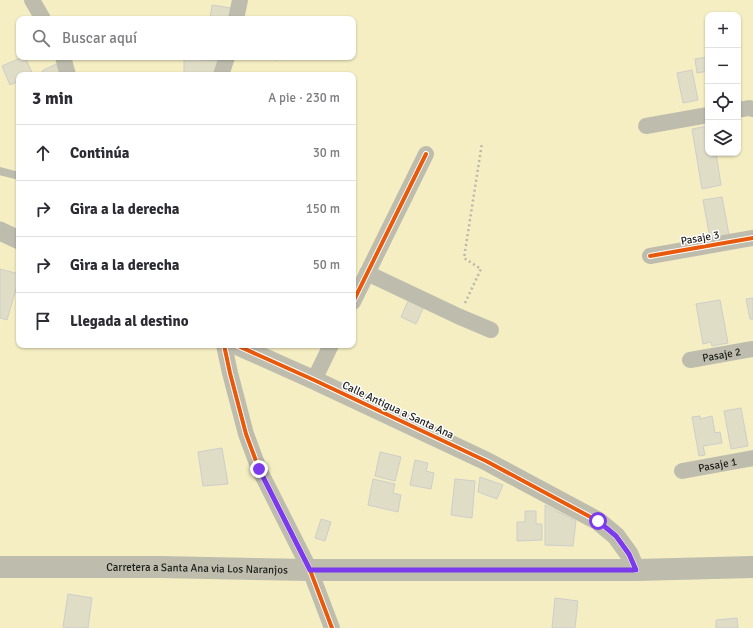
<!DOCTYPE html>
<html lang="es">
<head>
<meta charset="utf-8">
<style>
	:root { --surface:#fff; --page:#f7f7f7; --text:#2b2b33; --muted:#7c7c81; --line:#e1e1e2 }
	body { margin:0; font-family:Signika,sans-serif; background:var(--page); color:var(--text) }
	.controls { position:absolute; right:12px; top:12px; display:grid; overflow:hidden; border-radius:8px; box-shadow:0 1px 3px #0004 }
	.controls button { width:36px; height:36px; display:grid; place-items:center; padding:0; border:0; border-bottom:1px solid var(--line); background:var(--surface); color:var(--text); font:20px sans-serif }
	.stop { position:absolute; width:12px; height:12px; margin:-9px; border:3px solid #7c3aed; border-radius:50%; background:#fff }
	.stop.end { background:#7c3aed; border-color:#fff; box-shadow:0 1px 4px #0008 }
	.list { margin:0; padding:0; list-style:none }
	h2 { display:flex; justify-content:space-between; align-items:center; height:52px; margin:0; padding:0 16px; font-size:17px }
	h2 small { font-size:13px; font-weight:400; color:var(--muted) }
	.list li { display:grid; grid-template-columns:26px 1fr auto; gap:12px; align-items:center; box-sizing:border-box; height:56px; padding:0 16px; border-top:1px solid var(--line) }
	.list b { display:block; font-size:15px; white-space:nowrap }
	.list em { font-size:13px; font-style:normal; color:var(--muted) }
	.icon { flex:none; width:22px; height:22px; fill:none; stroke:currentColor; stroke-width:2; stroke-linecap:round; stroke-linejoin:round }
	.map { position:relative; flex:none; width:753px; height:628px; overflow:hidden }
	.search { position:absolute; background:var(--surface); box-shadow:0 1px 3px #0004; left:16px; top:16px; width:340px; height:44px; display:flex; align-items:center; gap:10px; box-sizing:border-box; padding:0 14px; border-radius:8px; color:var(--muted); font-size:15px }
	.panel { position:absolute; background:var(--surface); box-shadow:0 1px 3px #0004; left:16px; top:72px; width:340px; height:276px; border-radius:8px }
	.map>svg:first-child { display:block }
	.green { fill:#f4eec2; fill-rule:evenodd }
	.building { fill:#e0ddc7; stroke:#cecdca }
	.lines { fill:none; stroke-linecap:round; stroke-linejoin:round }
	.path { stroke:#b8b7ad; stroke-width:2.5; stroke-dasharray:2 3; stroke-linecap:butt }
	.service { stroke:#bebcad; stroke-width:8 }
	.minor { stroke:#bebcad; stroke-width:16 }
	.tertiary { stroke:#bebcad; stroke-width:19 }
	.secondary { stroke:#bdbcad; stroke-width:22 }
	.cycleway-casing { stroke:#fffffe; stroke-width:6 }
	.cycleway { stroke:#e8590c; stroke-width:4 }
	.route { stroke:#7c3aed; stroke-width:5 }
	.labels { text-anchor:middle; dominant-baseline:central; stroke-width:3; stroke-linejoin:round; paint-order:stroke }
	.street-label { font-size:11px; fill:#1c1c1a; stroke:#fffffe }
</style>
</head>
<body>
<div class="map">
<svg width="753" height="628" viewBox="0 0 753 628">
	<rect width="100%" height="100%" fill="#f9f8f4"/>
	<!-- green -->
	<path class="green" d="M0 0H753V628H0ZM708 15H738V153H708ZM19 19H353V57H19ZM19 75H353V345H19Z"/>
	<!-- building -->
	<path class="building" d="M212 5 231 8 230 19H210Z
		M23 57H25L33 75H19V81L10 85 2 66Z
		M255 57H278V60Z
		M708 57V71L697 73 695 59Z
		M184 59 221 61 217 75H184Z
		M56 64 61 75H44L42 71Z
		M692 70 698 100 683 103 677 73Z
		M708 126V153H716L721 185 702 189 692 129Z
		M722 197 729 235 710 238 703 200Z
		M0 269 19 274V278L7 320 0 318Z
		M410 297 425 304 416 324 401 317Z
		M753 298V319H750L746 299Z
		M720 300 728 343 712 346 711 342 703 344 696 304Z
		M741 408 748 446 731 449 724 411Z
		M700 416V419L712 416 715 433 720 432 722 443 703 446 705 455 699 456 692 417Z
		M222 448 228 484 203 486 198 452Z
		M380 452 401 457 395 481 375 476Z
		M415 460 428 463 426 471 434 473 431 489 410 485Z
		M480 477 503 485 497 499 478 492Z
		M373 479 395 484 393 493 401 495 398 512 368 505Z
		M455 479 475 481 472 518 451 515Z
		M545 505 576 521 573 546 545 545Z
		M525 511H536V524H542V540L517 541V522H525Z
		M321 519 331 522 325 541 315 538Z
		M68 594 92 598 88 628H71L63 627Z
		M555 598 578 601 575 628H552Z
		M737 618 738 628H716V620Z"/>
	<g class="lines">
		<!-- path -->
		<path class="path" d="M465 303 481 269 464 258 482 143"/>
		<!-- service -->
		<path class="service" d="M0 171 19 176"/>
		<!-- minor -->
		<g class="minor">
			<path d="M32 0 43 19"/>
			<path d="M236 19 240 0"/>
			<path d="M63 57 68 75"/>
			<path d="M221 75 227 57"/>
			<path d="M738 110 749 108 753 109"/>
			<path d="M646 126 708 115"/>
			<path d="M650 256 753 238"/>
			<path d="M367 273 460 317 491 330"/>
			<path d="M353 302 426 154"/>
			<path d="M224 345 230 373 246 434 259 469 310 570 332 628"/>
			<path id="s1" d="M690 360 753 349"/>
			<path d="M314 380 331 345"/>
			<path id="s2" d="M682 471 753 458"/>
		</g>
		<!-- tertiary -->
		<path class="tertiary" d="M0 231 19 240
			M236 345 314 380 486 461 598 521 616 536 629 554 636 570"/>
		<!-- secondary -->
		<path class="secondary" id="s3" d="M0 567H160L310 570H636L753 567"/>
		<!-- cycleway casing -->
		<g class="cycleway-casing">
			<path id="cycleway" d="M650 256 753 238
				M353 302 426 154
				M224 345 230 373 246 434 259 469 310 570 332 628
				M236 345 314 380 486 461 598 521 616 536 629 554 636 570"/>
		</g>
		<!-- cycleway -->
		<use href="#cycleway" class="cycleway"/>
	</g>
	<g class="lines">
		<!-- route -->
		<path class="route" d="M259 469 310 570H636L629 554 616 536 598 521"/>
	</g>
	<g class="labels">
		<!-- street labels -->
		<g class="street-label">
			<text transform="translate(700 238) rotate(-10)">Pasaje 3</text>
			<text stroke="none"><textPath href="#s1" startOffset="32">Pasaje 2</textPath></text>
			<text transform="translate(398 410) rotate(25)">Calle Antigua a Santa Ana</text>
			<text stroke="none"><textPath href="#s2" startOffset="36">Pasaje 1</textPath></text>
			<text stroke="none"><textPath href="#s3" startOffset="197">Carretera a Santa Ana via Los Naranjos</textPath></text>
		</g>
	</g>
</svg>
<div class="controls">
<button>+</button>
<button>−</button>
<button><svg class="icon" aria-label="locate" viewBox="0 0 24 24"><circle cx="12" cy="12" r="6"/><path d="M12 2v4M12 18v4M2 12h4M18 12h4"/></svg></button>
<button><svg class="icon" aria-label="layers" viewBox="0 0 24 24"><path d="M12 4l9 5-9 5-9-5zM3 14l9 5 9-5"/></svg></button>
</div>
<div class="stop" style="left:598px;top:521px"></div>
<div class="stop end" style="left:259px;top:469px"></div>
<div class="search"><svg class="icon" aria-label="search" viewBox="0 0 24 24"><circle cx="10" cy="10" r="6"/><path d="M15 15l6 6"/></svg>Buscar aquí</div>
<section class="panel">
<h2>3 min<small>A pie · 230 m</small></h2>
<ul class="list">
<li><svg class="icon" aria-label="ahead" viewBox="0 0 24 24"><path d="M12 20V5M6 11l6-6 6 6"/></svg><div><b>Continúa</b></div><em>30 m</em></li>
<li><svg class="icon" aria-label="right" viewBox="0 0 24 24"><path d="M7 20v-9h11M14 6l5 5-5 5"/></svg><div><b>Gira a la derecha</b></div><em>150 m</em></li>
<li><svg class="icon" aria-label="right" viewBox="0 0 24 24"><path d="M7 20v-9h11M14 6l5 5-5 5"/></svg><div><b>Gira a la derecha</b></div><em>50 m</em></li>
<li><svg class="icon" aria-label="arrive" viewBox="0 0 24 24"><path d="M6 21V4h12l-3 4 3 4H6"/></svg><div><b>Llegada al destino</b></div></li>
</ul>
</section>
</div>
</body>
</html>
